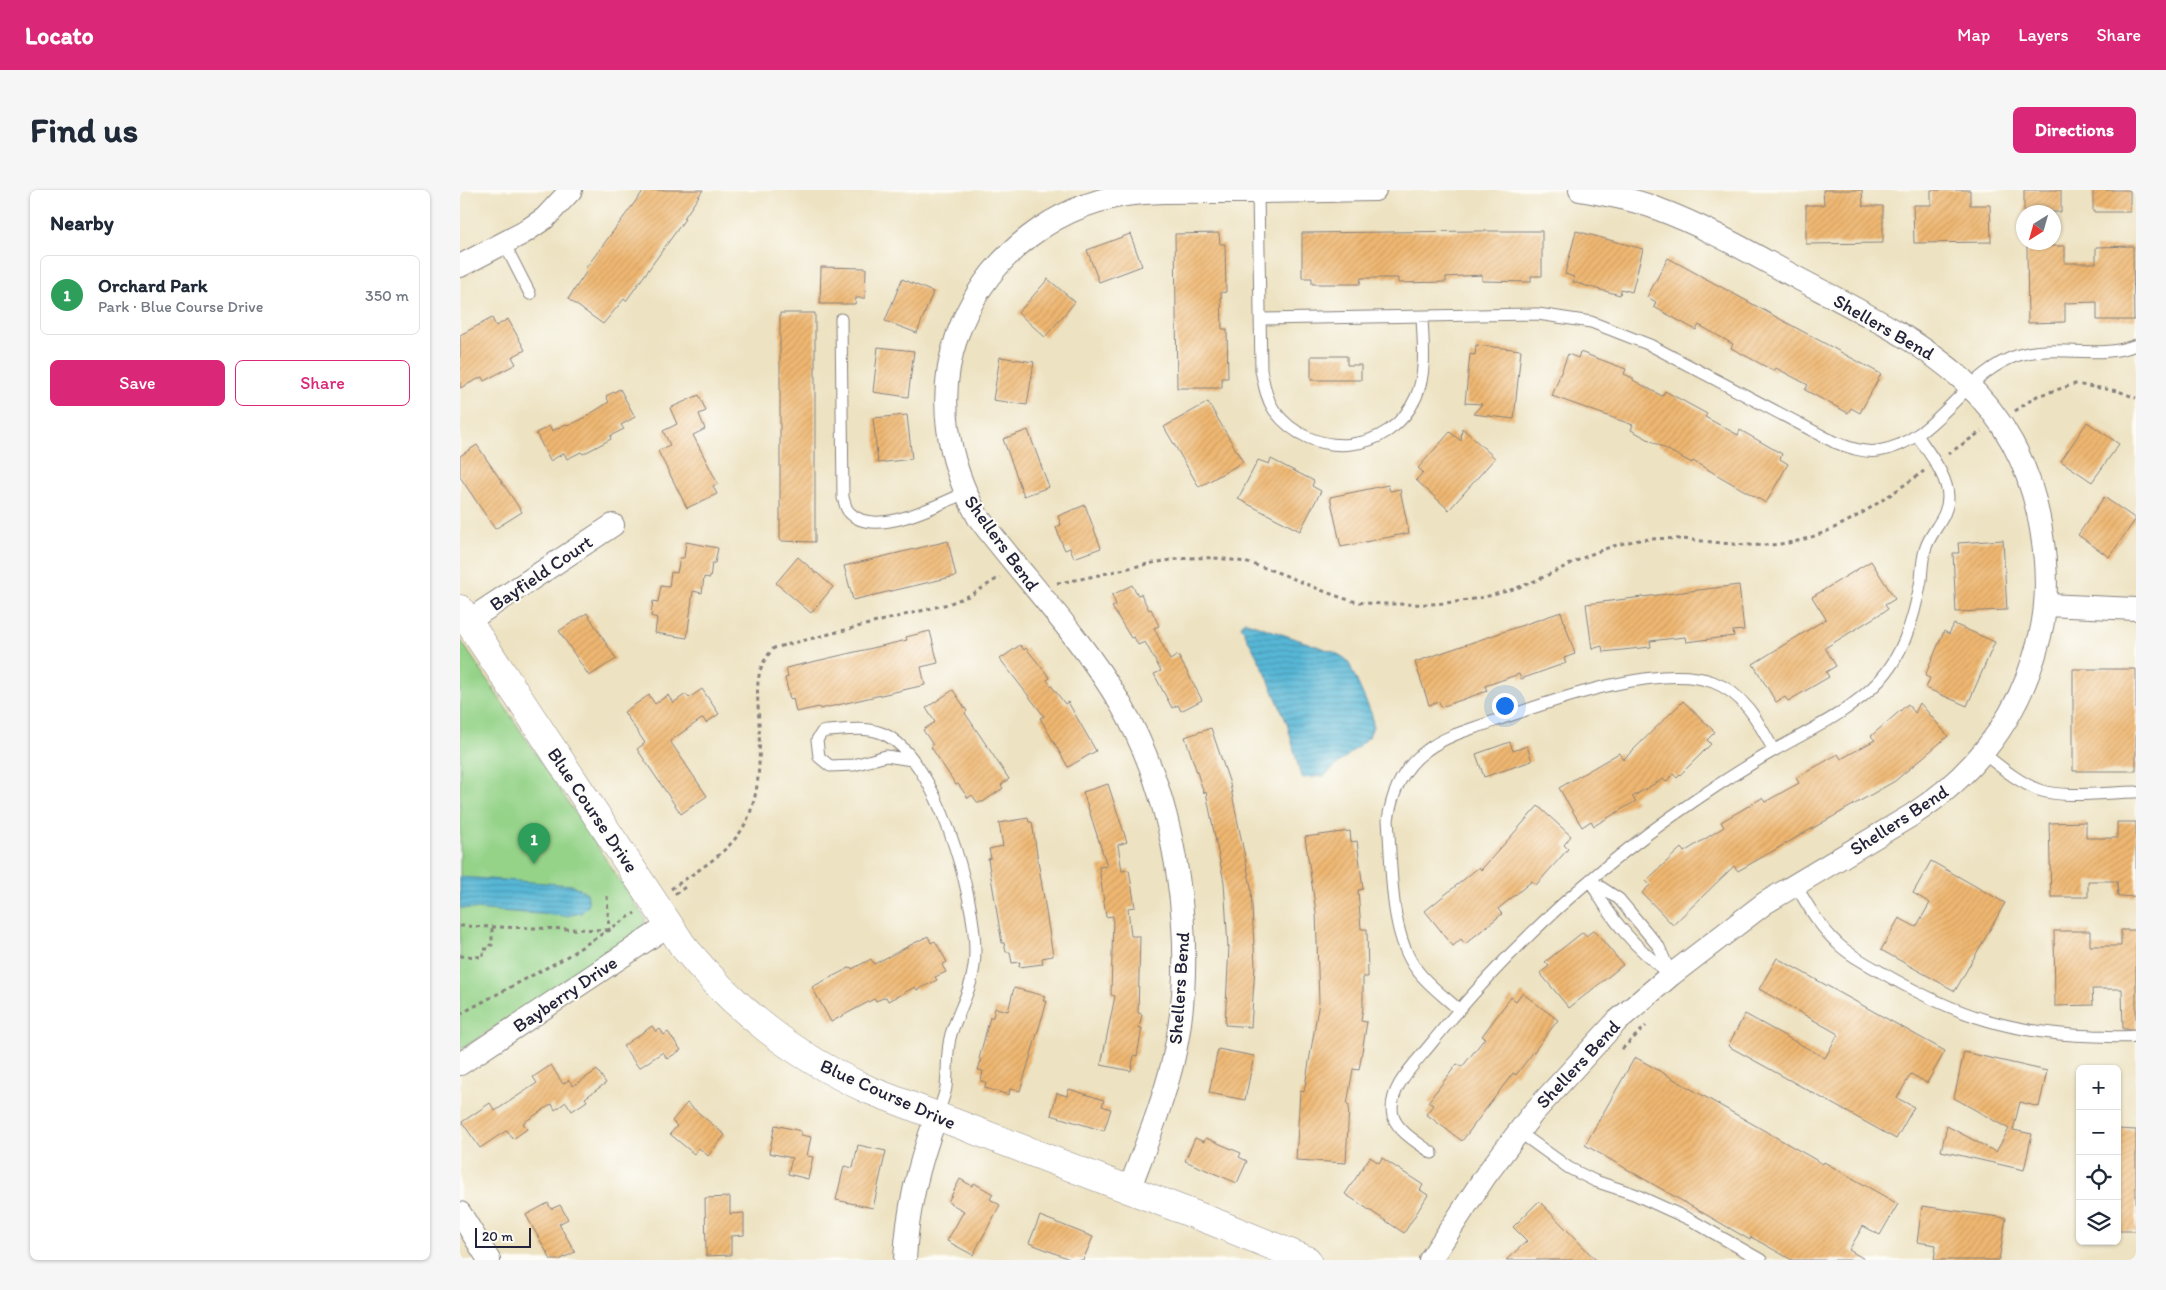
<!DOCTYPE html>
<html lang="en">
<head>
<meta charset="utf-8">
<style>
	:root { --surface:#fff; --page:#f6f6f7; --text:#1f2937; --muted:#747a83; --line:#e0e1e3; --accent:#db2777 }
	body { margin:0; font-family:Itim,sans-serif; background:var(--page); color:var(--text) }
	.controls { position:absolute; right:15px; bottom:15px; display:grid; overflow:hidden; border-radius:8px; box-shadow:0 1px 4px #0004 }
	.controls button { width:45px; height:45px; display:grid; place-items:center; padding:0; border:0; border-bottom:1px solid var(--line); background:var(--surface); color:var(--text); font:25px sans-serif }
	.compass { position:absolute; left:1556px; top:15px; width:45px; height:45px; border-radius:50%; background:var(--surface); box-shadow:0 1px 4px #0004; rotate:217deg }
	.scale { position:absolute; left:15px; bottom:12px; width:56px; box-sizing:border-box; padding-left:5px; border:2px solid #22223b; border-top:0; font-size:14px; line-height:18px; white-space:nowrap; color:#22223b; -webkit-text-stroke:4px #fdfcf7; paint-order:stroke }
	.you { position:absolute; left:1044px; top:515px; width:18px; height:18px; margin:-12px; border:4px solid #fff; border-radius:50%; background:#1a73e8; box-shadow:0 0 0 8px #1a73e833 }
	.badge { display:grid; place-items:center; width:32px; height:32px; border-radius:50%; background:var(--accent); color:#fff; font-size:16px; font-weight:700 }
	.pin { position:absolute; translate:-50% -41px; filter:drop-shadow(0 1px 2px #0008) }
	.pin::after { content:''; position:absolute; top:26px; width:18px; height:15px; background:inherit; clip-path:polygon(0 0,100% 0,50% 100%) }
	.list { margin:0; padding:0; list-style:none }
	h2 { display:flex; justify-content:space-between; align-items:center; height:65px; margin:0; padding:0 20px; font-size:21px }
	h2 small { font-size:16px; font-weight:400; color:var(--muted) }
	.list li { display:grid; grid-template-columns:32px 1fr auto; gap:15px; align-items:center; box-sizing:border-box; height:80px; margin:0 10px 10px; padding:0 10px; border:1px solid var(--line); border-radius:8px }
	.list b { display:block; font-size:19px; white-space:nowrap }
	.list p { margin:0; font-size:16px; white-space:nowrap; color:var(--muted) }
	.list em { font-size:16px; font-style:normal; color:var(--muted) }
	.actions { display:flex; gap:10px; padding:15px 20px }
	.actions a { flex:1; padding:11px 0; border:1px solid var(--accent); border-radius:8px; text-align:center; font-size:18px; color:var(--accent) }
	.actions .main { background:var(--accent); color:#fff }
	.icon { flex:none; width:28px; height:28px; fill:none; stroke:currentColor; stroke-width:2; stroke-linecap:round; stroke-linejoin:round }
	.map { position:relative; flex:none; width:1676px; height:1070px; overflow:hidden; border-radius:8px }
	header { display:flex; align-items:center; gap:30px; box-sizing:border-box; height:70px; padding:0 25px; background:var(--accent); color:#fff }
	header strong { font-size:24px }
	nav { display:flex; gap:28px; margin-inline-start:auto; font-size:18px }
	.intro { display:flex; align-items:center; justify-content:space-between; box-sizing:border-box; height:120px; padding:0 30px }
	h1 { margin:0; font-size:35px }
	.button { padding:12px 22px; border-radius:8px; background:var(--accent); color:#fff; font-size:18px; font-weight:700 }
	main { display:flex; gap:30px; padding:0 30px }
	aside { flex:1; background:var(--surface); border-radius:8px; box-shadow:0 1px 4px #0004 }
	.map>svg:first-child { display:block }
	.park { fill:#95d389; stroke:#5c7a62 }
	.water { fill:url(#water-rules); stroke:#3c6c88 }
	.building { fill:url(#building-hatch) }
	.lines { fill:none; stroke-linecap:round; stroke-linejoin:round }
	.service-casing { stroke:#88827e; stroke-width:13 }
	.minor-casing { stroke:#88827e; stroke-width:24 }
	.secondary-casing { stroke:#88827e; stroke-width:29 }
	.path { stroke:#88827e; stroke-width:3; stroke-dasharray:4 4; stroke-linecap:butt }
	.service { stroke:#fff; stroke-width:11 }
	.minor { stroke:#fff; stroke-width:22 }
	.secondary { stroke:#fff; stroke-width:28 }
	.labels { text-anchor:middle; dominant-baseline:central; stroke-width:4; stroke-linejoin:round; paint-order:stroke }
	.street-label { font-size:19px; fill:#22223b; stroke:#fdfcf7 }
</style>
</head>
<body>
<header>
<strong>Locato</strong>
<nav><a>Map</a><a>Layers</a><a>Share</a></nav>
</header>
<div class="intro"><h1>Find us</h1><a class="button">Directions</a></div>
<main>
<aside>
<h2>Nearby<small></small></h2>
<ul class="list">
<li><span class="badge" style="background:#2e9e5b">1</span><div><b>Orchard Park</b><p>Park · Blue Course Drive</p></div><em>350 m</em></li>
</ul>
<div class="actions"><a class="main">Save</a><a>Share</a></div>
</aside>
<div class="map">
<svg width="1676" height="1070" viewBox="0 0 1676 1070">
	<defs>
		<pattern id="water-rules" width="6" height="5" patternUnits="userSpaceOnUse" patternTransform="scale(1.25)"><rect width="6" height="5" fill="#57b7d6"/><path d="M0 2.5h6" fill="none" stroke="#4894af"/></pattern>
		<pattern id="building-hatch" width="6" height="6" patternUnits="userSpaceOnUse" patternTransform="scale(1.25)"><rect width="6" height="6" fill="#efb771"/><path d="M-1 1l2-2M0 6l6-6M5 7l2-2" fill="none" stroke="#cd9d63"/></pattern>
	</defs>
	<rect width="100%" height="100%" fill="#fdfcf7"/>
	<filter id="ink" filterUnits="userSpaceOnUse"><feTurbulence type="fractalNoise" baseFrequency=".02" numOctaves="2"/><feDisplacementMap in="SourceGraphic" scale="10" xChannelSelector="R" yChannelSelector="G"/><feConvolveMatrix kernelMatrix="1 2 1 2 8 2 1 2 1" color-interpolation-filters="sRGB"/></filter>
	<filter id="wash" filterUnits="userSpaceOnUse"><feTurbulence type="fractalNoise" baseFrequency=".0096" numOctaves="4" result="noise"/><feDisplacementMap in="SourceGraphic" scale="20" xChannelSelector="R" yChannelSelector="G"/><feGaussianBlur stdDeviation="1.12" result="paint"/><feColorMatrix in="noise" values="0 0 0 0 0 0 0 0 0 0 0 0 0 0 0 0 0 1.4 0 .05"/><feComposite in="paint" operator="in"/></filter>
	<g filter="url(#wash)">
		<rect width="100%" height="100%" fill="#ede2c1"/>
		<!-- park -->
		<path class="park" d="M0 449 186 730 178 742 0 860Z"/>
		<!-- water -->
		<path class="water" d="M784 431 874 462 883 467 888 471 912 525 913 536 909 547 864 586 843 588 840 583 827 533 805 482 781 436Z
			M0 687 112 695 127 703 129 715 121 723 106 726 0 718Z"/>
		<g id="blocks">
			<!-- building -->
			<path class="building" d="M184 0H243L224 28 225 29 166 111 164 109 143 134 108 109 127 81 125 79Z
				M1363 0H1402L1403 16H1423V53L1346 54V15H1364Z
				M1471 0H1510V15H1530L1531 52 1454 53 1453 15H1471Z
				M1564 0H1601V22H1564Z
				M1633 0H1670V22H1633Z
				M1017 41H1082V86H1071V92L1022 91V85L986 87V92L938 93V88H901L900 94H852V88H842V43Z
				M1116 41 1183 59 1172 102 1161 99 1160 105 1137 99 1113 92 1114 87 1105 84Z
				M759 43 760 54H765L766 102 761 103 762 139H767L768 188H762V198H717L715 44Z
				M670 44 682 76 639 92 627 60Z
				M1567 56H1605V73H1636V57L1673 56 1674 130H1637V112L1605 113V132L1568 133Z
				M1208 68 1421 184 1400 223 1391 218 1388 223 1345 200 1348 195 1316 178 1314 181 1271 158 1273 154 1239 135 1236 140 1194 117 1196 112 1187 107Z
				M361 77 406 78 405 108H396L395 114H360Z
				M442 89 473 102 457 143 425 131Z
				M588 89 615 112 585 147 558 123Z
				M320 123H355V352L320 351Z
				M32 128 36 136 48 129 65 160 52 167 56 174 24 191 22 187 0 198V145Z
				M1016 155 1061 160 1054 229 1013 224 1022 214 1005 213 1010 164 1015 165Z
				M418 157 454 161 448 207 413 202Z
				M1120 162 1166 179 1164 184 1173 188V190L1202 206 1205 201 1247 224 1245 227 1278 245 1280 240 1322 264 1320 269 1328 274 1306 313 1233 271 1232 273 1171 240 1173 235 1092 206 1108 164 1118 168Z
				M851 166H887V175H901V190H851Z
				M540 167 574 172 567 215 533 210Z
				M160 199 175 227 161 235 164 239 150 246 151 249 123 264 121 262 107 269 104 263 90 271 76 243 90 236 92 241 106 234 108 236 122 229 149 212 146 206Z
				M239 205 246 221 239 224 245 239 233 245 258 294 253 296 257 304 227 318 198 261 210 255 203 241 217 234 210 218Z
				M748 212 783 272 739 297 704 237Z
				M447 225 452 269 418 273 413 228Z
				M1627 232 1659 254 1632 292 1601 271Z
				M1002 238 1035 268 989 320 956 290 963 282 958 278 990 242 1001 251Z
				M568 240 589 297 564 306 543 249Z
				M17 255 62 322 35 339 0 287V266Z
				M811 269 854 291 852 296 861 301 840 341 778 309 798 270 809 274Z
				M928 295 930 301 940 299 949 343 881 357 870 307Z
				M1644 307 1676 329 1649 367 1618 345Z
				M625 315 641 358 614 368 610 358 605 360 600 349 596 337 601 335 598 326Z
				M1543 350 1547 420 1496 422 1493 363H1499L1498 353Z
				M488 351 496 386 393 410 384 376Z
				M226 352 258 358 255 373H252L250 388 244 387 242 403 233 401 227 448 195 443 197 428 191 426 193 411 198 412 201 396 209 397 211 382 217 383 220 368H224Z
				M338 367 354 381V383H357L373 397 351 423 316 393Z
				M1411 371 1435 409 1425 415 1428 419 1365 458 1376 476 1366 482 1369 487 1328 511 1325 507 1316 512 1293 474 1366 429 1352 407Z
				M672 395 678 405 681 404 689 420 691 419 699 436 694 438 710 470 718 465 742 510 721 521 718 515 712 518 694 484 701 481 685 452 678 455 674 447 671 448 652 417 656 415 652 405Z
				M1279 395 1284 440 1273 441 1274 446 1226 452 1225 447 1190 451 1191 457 1143 462 1142 456 1132 459 1126 414Z
				M1101 422 1115 464 1104 468 1106 473 1061 489 1059 484 1025 496 1027 501 981 517 979 512 969 515 955 472Z
				M127 423 156 469 129 486 99 441Z
				M1494 434 1535 452 1507 516 1466 498 1470 488 1465 486 1484 441 1489 444Z
				M470 441 478 473 461 477 465 495 360 519 359 517 336 522 333 508 330 509 325 488 328 487 326 478 447 450 446 447Z
				M560 455 564 460 566 458 590 488 587 490 605 514 608 512 636 561 608 577 580 528 584 526 540 469Z
				M1613 479H1676V581H1613Z
				M242 499 259 524 246 533 243 528 210 551 247 606 221 624 177 559 185 553 164 522 189 505 195 514 208 505 213 513 226 504 229 508Z
				M493 500 507 521 505 523 549 589 541 595 543 598 523 612H517L512 605 508 608 498 594 496 595 471 557 473 555 463 540 475 532 466 518Z
				M1223 511 1255 542 1247 550 1251 554 1217 588 1213 584 1206 592 1203 589 1172 607 1176 611 1134 636 1131 631 1122 637 1099 598 1159 563 1163 570Z
				M1460 513 1488 546 1435 591 1278 681 1274 676 1213 735 1182 703 1190 695 1186 691 1221 658 1224 662 1264 637 1261 632 1302 608 1305 612 1339 593 1336 588 1378 564 1381 569 1415 550 1411 546 1448 514 1455 523Z
				M751 538 770 594 791 697 795 776 791 837 765 835 769 756 768 757 764 692 746 602 744 603 725 547Z
				M1050 552 1053 561 1067 556 1072 571 1024 587 1016 564Z
				M648 594 667 652 658 655 662 681 669 680 675 717 668 718 671 746H680L678 823 682 824 679 838H682L677 866 674 865 671 881 641 875 655 806 651 805 653 726 646 727 639 677 647 676 623 602Z
				M1078 616 1111 646 1104 655 1108 659 1076 695 1072 691 1038 719 1042 724 1005 754 1001 749 993 756 965 721 1019 677 1021 680Z
				M568 628 569 632H572L593 766 582 768 583 774 559 777 560 772 552 773 550 762H546L544 753H542L528 669 531 668 529 659 543 656 539 633Z
				M1626 632V648H1657V632H1676V706L1658 707 1657 691H1628V707H1591L1589 633Z
				M890 641 891 652 897 651 903 699 898 700 901 739H907L908 787H903V817L901 831 907 832 899 880 893 879 887 915H889L886 973 836 970 840 901 844 902 859 812 856 722 845 647Z
				M1471 671 1545 713 1495 801 1421 760 1439 728 1456 737 1470 713 1453 703Z
				M1134 740 1163 775 1109 818 1080 783 1089 776 1085 772 1123 742 1126 746Z
				M1661 740H1676V839H1663L1662 799H1632L1633 815 1595 816 1594 741H1630V756H1661Z
				M468 746 471 753 475 751 487 772 482 775 486 782 475 787 477 790 457 800 455 797 428 811 426 807 416 811 414 809 371 832 352 797 391 777 392 779 411 769 414 774Z
				M1317 768 1485 861 1467 893 1451 884 1437 908 1454 917 1436 949 1268 856 1285 824 1365 868 1378 844 1299 799Z
				M554 798 585 806 583 811H587L560 901 550 899 549 905 525 898 526 892 521 891 523 881 518 880 521 870 519 869 530 827H533L535 818 548 821Z
				M1062 803 1098 830 1056 885 1053 883 1002 951 966 924 973 915 968 912 997 874 1002 877 1025 848 1022 846 1051 807 1056 811Z
				M192 836 196 842 200 839 204 845 208 842 221 860 207 869 203 862 179 878 163 856Z
				M758 859 794 866 785 910 749 903Z
				M1504 862 1587 881 1579 917 1560 912 1553 940 1572 944 1564 980 1481 961 1487 936 1536 962 1549 939 1494 908Z
				M1175 867 1363 974 1364 972 1438 1014 1420 1045 1403 1036 1389 1060 1406 1070H1332L1291 1047 1290 1050 1125 955Z
				M91 875 103 894 109 890 113 896 137 880 146 893 125 908 127 911 112 921 106 912 95 920 92 914 63 933 67 939 53 949 47 940 20 958 2 932 30 913 35 921 77 893 73 887Z
				M609 899 644 910 642 916 651 919 644 941 591 925 597 903 607 906Z
				M227 913 265 945 248 966 239 958 234 964 210 944 217 936 212 931Z
				M315 935 341 941V945L351 947 347 966 353 967 348 989 328 984 332 968 309 963Z
				M1657 939 1676 940V1041H1657Z
				M735 948 744 952 746 948 781 963 779 967 787 971 777 993 725 971Z
				M398 955 426 961 413 1018 376 1010 384 976 393 978Z
				M910 967 919 973 922 968 963 995 960 1000 968 1005 944 1043 885 1004Z
				M500 989 512 996 514 993 533 1004 530 1009 540 1015 513 1065 487 1051 504 1021 488 1012Z
				M270 1007V1024L284 1023V1045L271 1046V1065L246 1066 245 1008Z
				M1079 1011 1109 1042 1136 1070H1046L1067 1051 1053 1037Z
				M88 1013 91 1019 100 1015 108 1029 99 1034 115 1062 99 1070H91L66 1025Z
				M1462 1016 1546 1028 1539 1070H1474L1476 1055 1457 1052Z
				M580 1026 633 1047 623 1070H612L569 1053Z"/>
		</g>
	</g>
	<g filter="url(#ink)">
		<use href="#blocks" fill-opacity="0" stroke="#88827e" stroke-width="1"/>
		<g class="lines">
			<!-- service casing -->
			<g class="service-casing">
				<path id="service" d="M798 2 801 180C804 194 806 208 814 220 851 271 930 265 956 207 967 182 963 153 962 127
					M44 53 70 104
					M381 129 383 308C385 312 385 318 389 322 414 349 477 315 505 303
					M801 129 1078 124 1131 132 1190 155 1374 252C1388 257 1403 263 1418 261 1478 252 1503 182 1559 165 1596 154 1639 170 1676 155
					M1523 563C1541 577 1558 592 1579 600 1604 609 1649 602 1676 602
					M452 570 426 566 394 575 370 576 359 567 357 550 362 542 367 541C386 540 406 536 424 544 477 569 515 706 515 761 515 795 501 814 491 844 486 861 488 880 486 897 485 906 480 916 477 925
					M1130 690 1159 709 1199 757 1211 785
					M1131 692C1151 730 1175 758 1209 783
					M1335 694C1347 714 1359 736 1377 753 1391 767 1411 776 1428 786 1498 826 1553 844 1634 846 1648 846 1662 848 1676 846
					M999 820C985 807 968 795 957 780 929 744 932 675 928 630 932 602 943 577 967 560 988 544 1016 538 1040 529 1092 511 1200 472 1253 492 1285 504 1299 533 1314 561
					M1059 942 1109 978 1135 991 1174 1004 1231 1030 1301 1070
					M972 963C960 954 938 942 933 926 926 898 959 870 974 850 1049 757 1139 675 1237 609 1262 592 1287 576 1313 561 1350 540 1390 522 1420 490 1444 464 1455 424 1461 390 1462 380 1462 370 1465 360 1470 341 1488 329 1488 307 1488 286 1468 262 1457 245"/>
			</g>
			<!-- minor casing -->
			<g class="minor-casing">
				<path id="minor" d="M0 76 63 43 85 28 111 0
					M1586 415 1676 419
					M8 431 153 335
					M0 874 209 735
					M669 1000C685 957 702 916 713 871 739 759 718 612 660 513 620 446 565 389 518 327 487 271 476 207 497 146 526 65 599 9 684 3 712 1 740 2 767 2 817 2 866 1 915 0
					M0 1023 29 1070
					M445 1070C447 1019 459 974 476 927
					M970 1070 1026 985 1073 923 1157 831 1211 785 1305 713 1452 625C1518 582 1562 522 1580 446 1589 410 1587 375 1581 339 1557 195 1457 151 1341 90 1294 65 1247 37 1198 19 1173 9 1146 5 1120 0"/>
			</g>
			<!-- secondary casing -->
			<g class="secondary-casing">
				<path id="secondary" d="M0 419 223 756C276 820 332 865 409 900L754 1032 847 1070"/>
			</g>
			<!-- path -->
			<path class="path" d="M1555 221 1577 206 1615 194 1658 201 1676 208
				M1488 264 1522 241
				M597 393C655 385 713 360 772 370 815 376 852 400 893 411 907 414 924 414 939 414 986 416 1033 409 1077 390 1110 375 1133 360 1169 352 1216 342 1260 357 1306 355 1366 354 1417 314 1464 281
				M211 699C235 682 264 666 281 641 301 610 300 568 299 533 298 504 292 481 314 458L488 414 511 405 540 387
				M215 704 227 696
				M147 706 149 740 152 745
				M0 736 148 740
				M0 766 23 767V759H29L30 755H32V737
				M0 824 103 769 175 723
				M1162 859 1186 836"/>
			<!-- service -->
			<use href="#service" class="service"/>
			<!-- minor -->
			<use href="#minor" class="minor"/>
			<!-- secondary -->
			<use href="#secondary" class="secondary"/>
		</g>
	</g>
	<g class="labels">
		<!-- street labels -->
		<g class="street-label">
			<text transform="translate(1424 137) rotate(30)">Shellers Bend</text>
			<text transform="translate(542 353) rotate(54)">Shellers Bend</text>
			<text transform="translate(81 383) rotate(-34)">Bayfield Court</text>
			<text transform="translate(133 620) rotate(56)">Blue Course Drive</text>
			<text transform="translate(1439 630) rotate(-33)">Shellers Bend</text>
			<text transform="translate(719 798) rotate(-86)">Shellers Bend</text>
			<text transform="translate(105 804) rotate(-34)">Bayberry Drive</text>
			<text transform="translate(1118 874) rotate(-47)">Shellers Bend</text>
			<text transform="translate(428 904) rotate(24)">Blue Course Drive</text>
		</g>
	</g>
</svg>
<div class="controls">
<button>+</button>
<button>−</button>
<button><svg class="icon" aria-label="locate" viewBox="0 0 24 24"><circle cx="12" cy="12" r="6"/><path d="M12 2v4M12 18v4M2 12h4M18 12h4"/></svg></button>
<button><svg class="icon" aria-label="layers" viewBox="0 0 24 24"><path d="M12 4l9 5-9 5-9-5zM3 14l9 5 9-5"/></svg></button>
</div>
<svg class="compass" viewBox="-18 -18 36 36"><path d="M0-13l5 13h-10z" fill="#e53935"/><path d="M0 13l5-13h-10z" fill="#747a83"/></svg>
<div class="scale">20 m</div>
<div class="you"></div>
<div class="pin badge" style="left:74px;top:674px;background:#2e9e5b">1</div>
</div>
</main>
</body>
</html>
